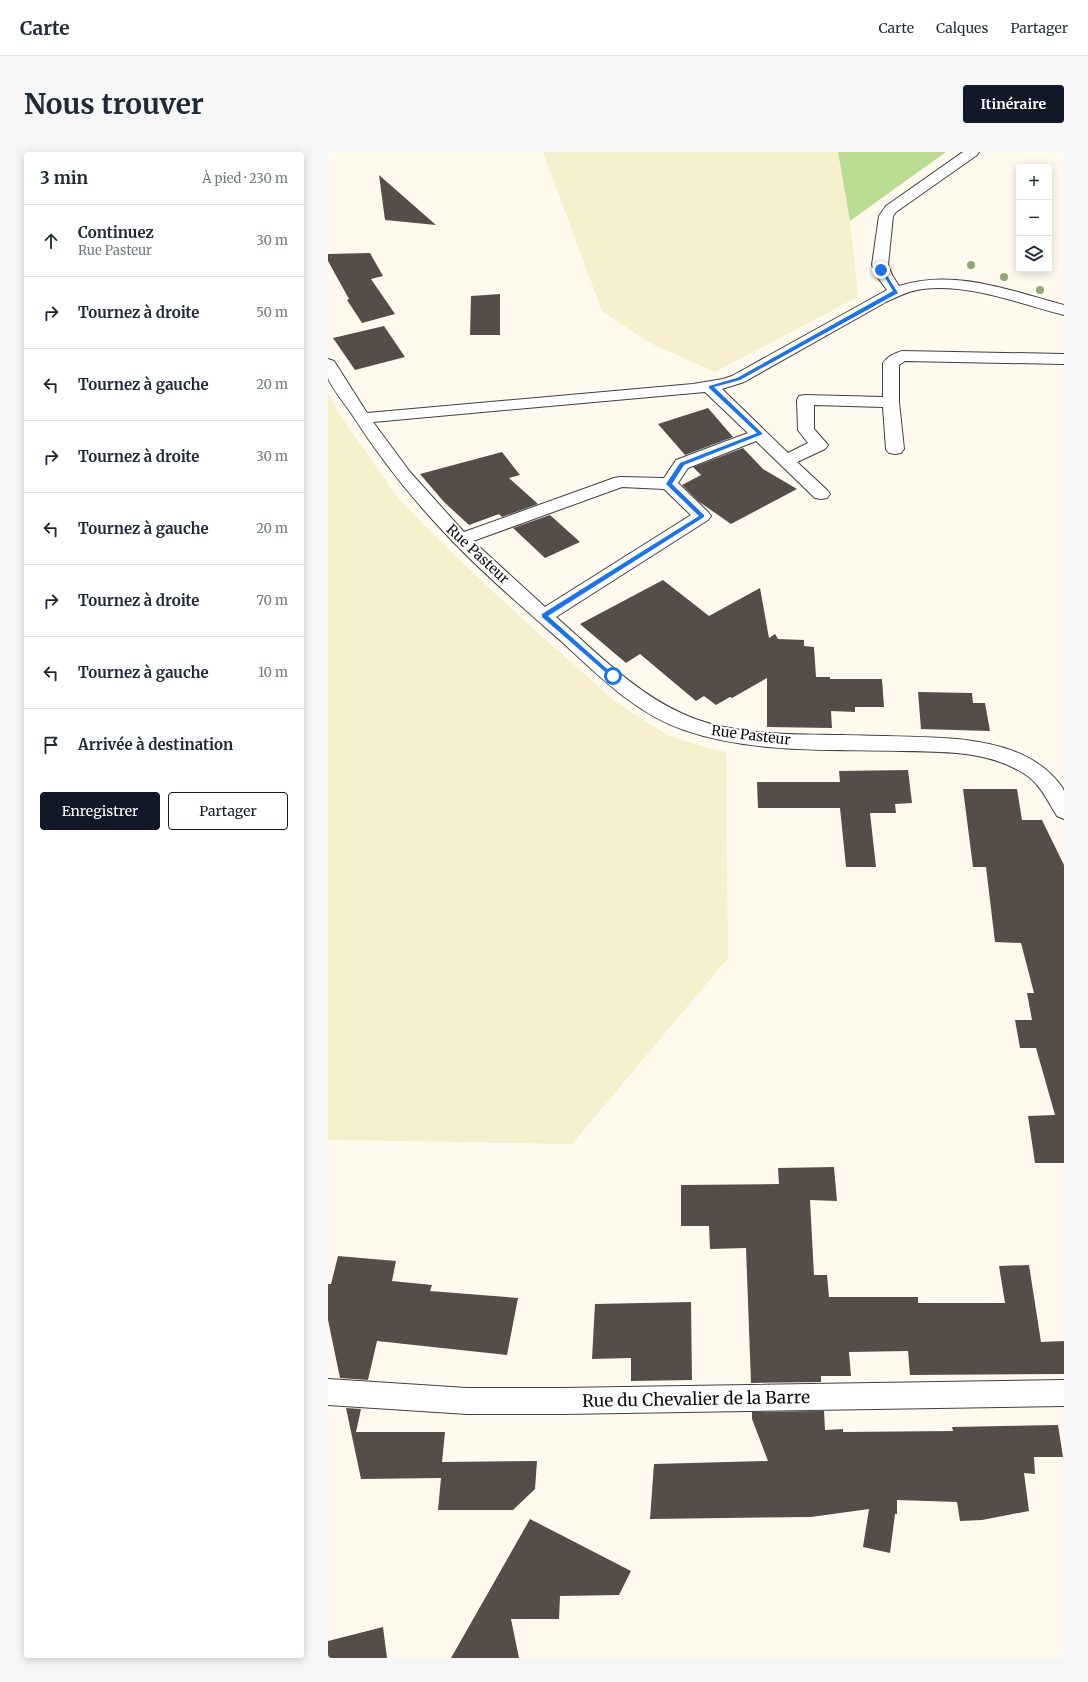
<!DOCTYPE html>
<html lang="fr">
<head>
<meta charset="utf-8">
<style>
	:root { --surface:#fff; --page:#f6f6f7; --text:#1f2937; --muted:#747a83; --line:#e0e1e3; --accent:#111827 }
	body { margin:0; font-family:Merriweather,serif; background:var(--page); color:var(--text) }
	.controls { position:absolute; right:12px; top:12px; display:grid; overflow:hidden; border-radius:4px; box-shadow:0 2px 10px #0003 }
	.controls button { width:36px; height:36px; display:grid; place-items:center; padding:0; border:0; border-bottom:1px solid var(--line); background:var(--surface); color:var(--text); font:20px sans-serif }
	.stop { position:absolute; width:12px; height:12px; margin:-9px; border:3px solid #1a73e8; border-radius:50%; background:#fff }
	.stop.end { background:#1a73e8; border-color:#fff; box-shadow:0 1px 4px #0008 }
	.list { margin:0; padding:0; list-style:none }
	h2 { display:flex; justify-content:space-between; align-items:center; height:52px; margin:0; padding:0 16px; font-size:17px }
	h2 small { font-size:13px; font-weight:400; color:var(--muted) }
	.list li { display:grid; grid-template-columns:26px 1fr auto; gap:12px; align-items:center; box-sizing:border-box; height:72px; padding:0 16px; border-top:1px solid var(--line) }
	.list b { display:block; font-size:15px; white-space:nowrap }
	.list p { margin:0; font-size:13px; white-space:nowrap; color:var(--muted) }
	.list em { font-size:13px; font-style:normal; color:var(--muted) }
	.actions { display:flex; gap:8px; padding:12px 16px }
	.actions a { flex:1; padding:9px 0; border:1px solid var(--accent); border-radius:4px; text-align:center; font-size:14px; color:var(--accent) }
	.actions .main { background:var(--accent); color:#fff }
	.icon { flex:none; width:22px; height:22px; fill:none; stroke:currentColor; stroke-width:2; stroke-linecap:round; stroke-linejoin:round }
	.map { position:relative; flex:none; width:736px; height:1506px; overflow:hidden; border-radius:4px }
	header { display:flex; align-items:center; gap:24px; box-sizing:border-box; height:56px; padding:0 20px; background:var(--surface); border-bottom:1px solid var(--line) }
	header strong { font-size:19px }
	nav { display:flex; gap:22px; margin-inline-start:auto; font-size:14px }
	.intro { display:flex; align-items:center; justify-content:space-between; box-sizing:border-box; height:96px; padding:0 24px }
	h1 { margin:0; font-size:28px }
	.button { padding:10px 18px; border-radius:4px; background:var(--accent); color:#fff; font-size:14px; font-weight:700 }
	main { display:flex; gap:24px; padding:0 24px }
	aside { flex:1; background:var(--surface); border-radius:4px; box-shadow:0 2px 10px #0003 }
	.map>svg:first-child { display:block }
	.farmland { fill:#f6efcc }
	.forest { fill:#badd93 }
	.building { fill:#564d49 }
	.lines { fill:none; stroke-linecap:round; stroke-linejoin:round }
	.minor-casing { stroke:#404040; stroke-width:2 }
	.minor { fill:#fff; fill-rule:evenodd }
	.tree { fill:#8eaa79 }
	.route { fill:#1a73e8 }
	.labels { text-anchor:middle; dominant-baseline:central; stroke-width:4; stroke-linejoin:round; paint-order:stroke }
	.street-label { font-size:14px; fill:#0d0d0d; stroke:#fff }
	.near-street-label { font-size:17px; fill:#0d0d0d; stroke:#fff }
</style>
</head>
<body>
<header>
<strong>Carte</strong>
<nav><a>Carte</a><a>Calques</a><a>Partager</a></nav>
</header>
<div class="intro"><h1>Nous trouver</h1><a class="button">Itinéraire</a></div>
<main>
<aside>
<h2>3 min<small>À pied · 230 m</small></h2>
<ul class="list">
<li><svg class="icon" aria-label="ahead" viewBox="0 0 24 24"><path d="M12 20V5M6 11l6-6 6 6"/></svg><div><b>Continuez</b><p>Rue Pasteur</p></div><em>30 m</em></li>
<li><svg class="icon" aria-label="right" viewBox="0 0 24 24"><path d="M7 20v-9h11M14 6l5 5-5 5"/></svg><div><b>Tournez à droite</b></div><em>50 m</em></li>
<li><svg class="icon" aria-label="left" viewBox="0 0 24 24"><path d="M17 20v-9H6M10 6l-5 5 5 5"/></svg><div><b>Tournez à gauche</b></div><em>20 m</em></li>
<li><svg class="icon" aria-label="right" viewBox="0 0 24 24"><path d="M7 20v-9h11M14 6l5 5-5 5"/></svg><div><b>Tournez à droite</b></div><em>30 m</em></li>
<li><svg class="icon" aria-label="left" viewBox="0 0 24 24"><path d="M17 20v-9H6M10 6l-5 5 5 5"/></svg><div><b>Tournez à gauche</b></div><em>20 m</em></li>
<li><svg class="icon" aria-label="right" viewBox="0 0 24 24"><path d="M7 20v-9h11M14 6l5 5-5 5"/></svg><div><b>Tournez à droite</b></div><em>70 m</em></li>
<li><svg class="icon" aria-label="left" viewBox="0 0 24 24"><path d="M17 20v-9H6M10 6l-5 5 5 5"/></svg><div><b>Tournez à gauche</b></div><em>10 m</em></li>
<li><svg class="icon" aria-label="arrive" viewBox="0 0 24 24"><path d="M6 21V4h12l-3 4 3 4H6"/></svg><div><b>Arrivée à destination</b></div></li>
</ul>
<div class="actions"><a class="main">Enregistrer</a><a>Partager</a></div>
</aside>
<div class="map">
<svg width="736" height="1506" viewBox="0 0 736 1506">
	<rect width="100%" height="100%" fill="#fffaed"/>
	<!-- farmland -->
	<path class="farmland" d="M215 0H510L522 69 530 145 387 220 322 191 274 159Z
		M0 242 14 266 72 349 138 414 199 471 288 550 339 583 372 594 398 600 400 806 244 992 0 988Z"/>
	<!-- forest -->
	<path class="forest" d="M510 0H618L522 69Z"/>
	<!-- building -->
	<path class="building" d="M51 23 108 73 57 68Z
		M42 101 55 124 43 127 67 162 34 171 19 148 21 147 0 109V102Z
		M172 142V183H142L143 144Z
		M56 174 77 205 27 218 5 186Z
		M380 256 405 285 357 303 330 272Z
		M415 296 435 317 469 337 403 372 370 349 354 333 373 323 365 315Z
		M174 300 192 323 181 326 210 352 174 365 171 362 141 373 116 350 92 322Z
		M222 363 252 390 217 406 185 376Z
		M335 428 381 464 432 436 441 486 447 482 450 487 476 488V494L486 495 488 525H502V527H554L556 555H527V560L503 559 504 576 439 575V526L404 546 402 545 388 553 376 544 368 549 312 502 298 511 252 472Z
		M590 540 644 541 645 551H657L662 579 593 577Z
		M580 618 584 651 567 652 568 661H542L548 715H518L512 656H430L429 630H512L511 619Z
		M635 637H689L694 668H714L736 713V1011H707L700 964 727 963 708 896H692L687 868H704L699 841H706L693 791 667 790 658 715H645Z
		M506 1015 509 1049 482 1048 486 1123H499L501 1145H590V1151H677L671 1114 701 1113 713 1190 736 1189V1222L582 1223 580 1199 521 1200 523 1224H493V1230L423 1231 418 1096 382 1097 381 1074H353V1033L451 1032 450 1016Z
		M10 1104 68 1109 64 1129 104 1133 102 1139 190 1146 179 1203 49 1189 40 1228 12 1226 0 1168V1132H3Z
		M363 1150 364 1228 303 1229V1206L264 1207 267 1152Z
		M18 1256 33 1257 28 1280H117L113 1321 114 1310 209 1309 207 1337 185 1358H110L113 1326 33 1327Z
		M496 1259 497 1278 515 1277V1280L625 1279 624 1275 730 1273 735 1305H706L707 1322 696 1321 701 1359 654 1368 632 1369 629 1350 569 1348V1362H567L562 1401 535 1395 541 1357 483 1365 322 1367 326 1312 440 1309 424 1267V1260Z
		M202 1367 303 1419 291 1443 232 1444 231 1467H183L191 1506H123Z
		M55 1475 59 1506H0V1489Z"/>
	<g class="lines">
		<!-- minor casing -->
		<g class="minor-casing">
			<path id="minor" d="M635 0H651L649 3 568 60 565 64 560 113 564 123 571 134C626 116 683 139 736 153V163C693 152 640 131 595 137 582 138 569 145 558 150L416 230 394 237 460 301 480 291 470 278 469 248 471 244 477 243 555 245V211C559 205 567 201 574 199L736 202V212L577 209 571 213V250L576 297 573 301 567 302 561 301 558 297 555 255 486 253V277L500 293 497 297 469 310 499 338 502 342 499 346 493 347 487 346 428 289 360 316 350 331 380 360 383 364 380 368 228 465C267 499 305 539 353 561 401 584 461 582 514 583 552 584 591 584 629 587 668 591 710 601 734 635L736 639V667L729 664C719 648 712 631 695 621 658 598 615 600 573 599 501 597 426 602 356 578 308 562 270 523 233 489 192 453 151 418 114 378 80 342 50 303 23 261 17 252 3 235 0 226 0 220 0 213 0 207L6 209 39 261 365 232 395 227 404 224 559 138 548 123 544 113 551 64 558 54ZM377 240 420 281 348 308 336 326 292 325 286 326 136 380 82 320 45 270ZM294 335 336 337 363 363 217 455 145 389Z
				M0 1227 139 1236H234L736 1228V1254L234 1262H139L0 1253Z"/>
		</g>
		<!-- minor -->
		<use href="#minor" class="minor"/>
	</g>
	<!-- trees -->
	<g class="tree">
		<circle cx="643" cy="113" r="4"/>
		<circle cx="676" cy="125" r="4"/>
		<circle cx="712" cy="138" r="4"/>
	</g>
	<!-- route -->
	<path class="route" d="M552 117H555L570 141 412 228 386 235 435 282 356 313 344 332 376 363V365L220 464 287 524 283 525 214 465V462L371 364 338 332 352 311 429 281 381 236V234L409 226 565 139Z"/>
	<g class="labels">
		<!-- street labels -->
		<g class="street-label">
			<text transform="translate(150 402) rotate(43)">Rue Pasteur</text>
			<text transform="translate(423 583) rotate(7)">Rue Pasteur</text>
		</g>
		<!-- near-street labels -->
		<g class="near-street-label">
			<text transform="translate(368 1247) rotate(-1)">Rue du Chevalier de la Barre</text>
		</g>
	</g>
</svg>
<div class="controls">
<button>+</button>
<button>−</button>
<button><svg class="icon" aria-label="layers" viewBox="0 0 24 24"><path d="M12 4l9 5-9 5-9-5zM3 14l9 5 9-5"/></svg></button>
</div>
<div class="stop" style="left:285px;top:524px"></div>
<div class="stop end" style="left:553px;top:118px"></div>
</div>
</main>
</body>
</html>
